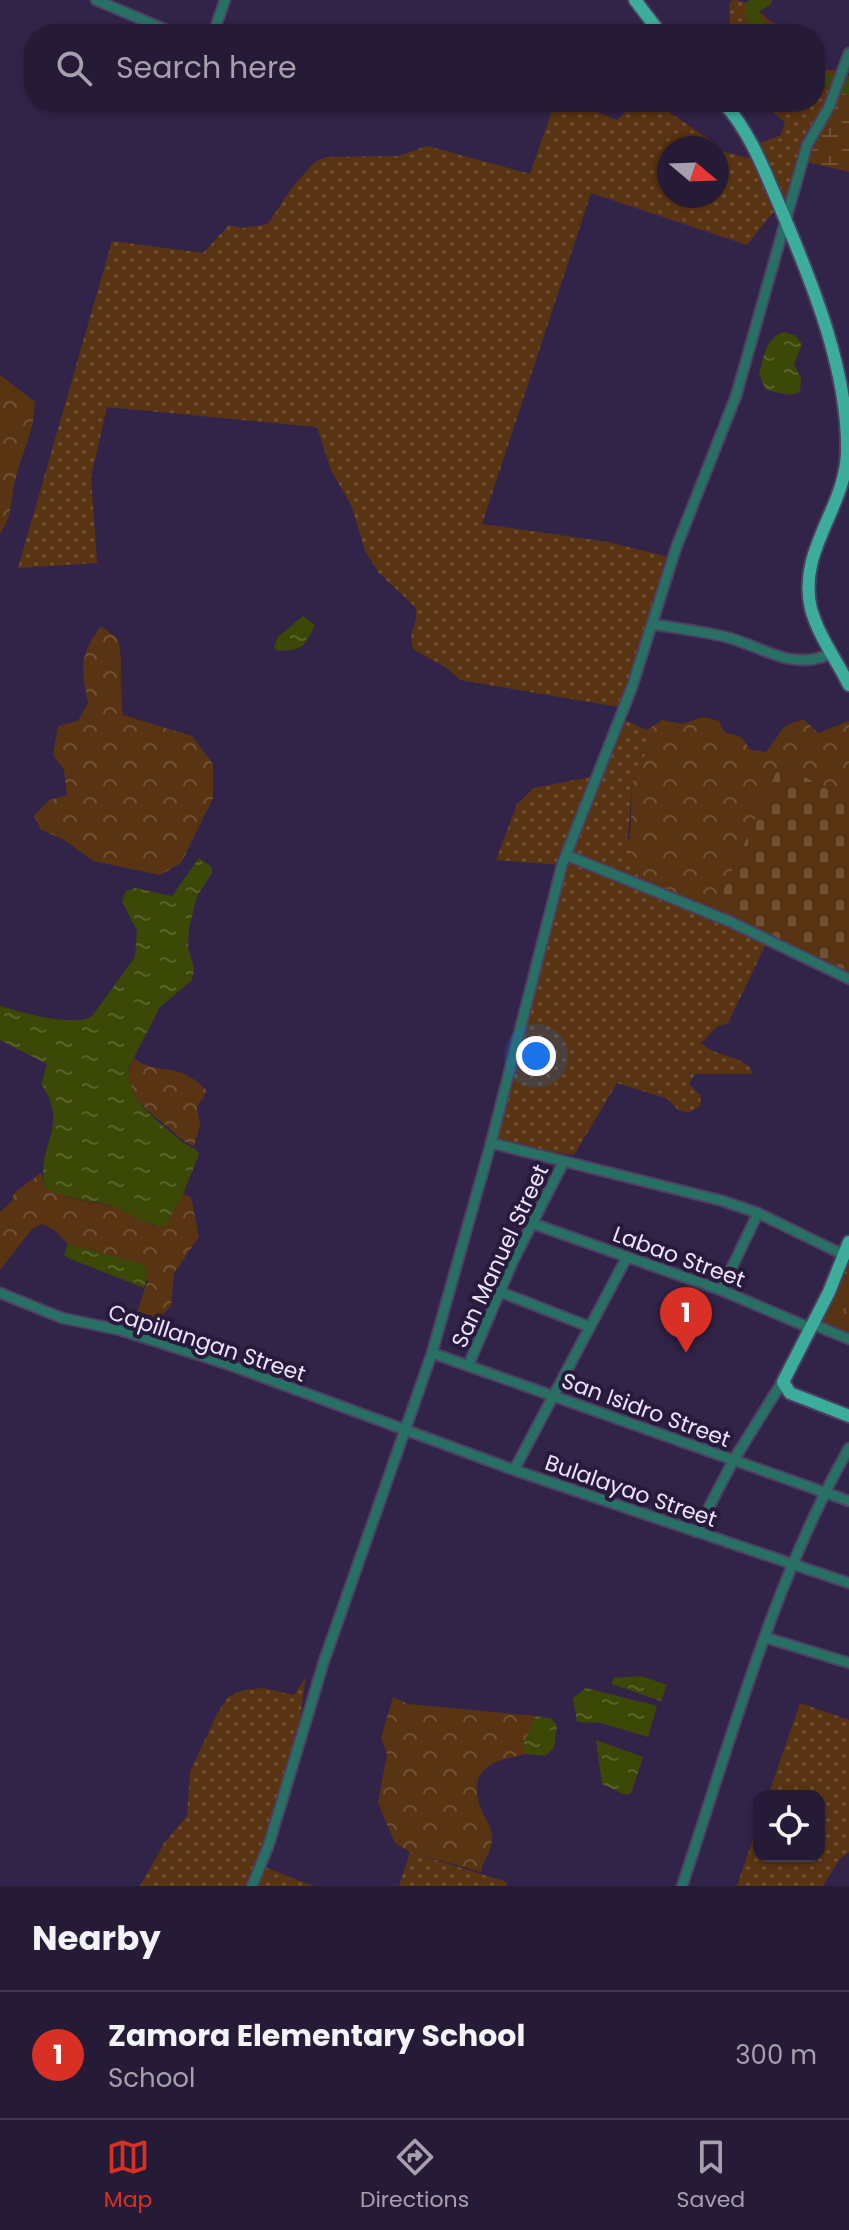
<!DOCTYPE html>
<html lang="en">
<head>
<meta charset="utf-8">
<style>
	:root { --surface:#261b36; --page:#2e243e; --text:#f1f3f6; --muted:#a4a1ad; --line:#423951; --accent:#d93025 }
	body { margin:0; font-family:Poppins,sans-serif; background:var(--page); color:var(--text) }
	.controls { position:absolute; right:24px; bottom:24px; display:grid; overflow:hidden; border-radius:16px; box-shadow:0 2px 6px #0004 }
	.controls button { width:72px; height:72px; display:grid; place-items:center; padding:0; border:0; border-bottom:2px solid var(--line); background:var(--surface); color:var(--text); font:40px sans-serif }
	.compass { position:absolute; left:657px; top:136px; width:72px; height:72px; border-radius:50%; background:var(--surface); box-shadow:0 2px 6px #0004; rotate:109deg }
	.you { position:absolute; left:536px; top:1056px; width:28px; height:28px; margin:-20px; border:6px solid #fff; border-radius:50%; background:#1a73e8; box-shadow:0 0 0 12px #1a73e833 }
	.badge { display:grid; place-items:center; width:52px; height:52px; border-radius:50%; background:var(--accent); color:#fff; font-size:26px; font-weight:700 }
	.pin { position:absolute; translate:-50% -66px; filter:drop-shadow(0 2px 4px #0008) }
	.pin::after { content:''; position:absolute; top:42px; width:28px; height:24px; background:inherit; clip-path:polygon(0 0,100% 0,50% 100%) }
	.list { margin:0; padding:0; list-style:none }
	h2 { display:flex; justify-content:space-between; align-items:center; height:104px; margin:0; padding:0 32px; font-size:34px }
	h2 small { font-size:26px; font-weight:400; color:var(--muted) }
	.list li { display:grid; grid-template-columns:52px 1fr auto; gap:24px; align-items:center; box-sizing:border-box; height:128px; padding:0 32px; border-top:2px solid var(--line) }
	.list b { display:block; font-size:30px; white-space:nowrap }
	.list p { margin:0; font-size:26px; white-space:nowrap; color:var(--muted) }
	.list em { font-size:26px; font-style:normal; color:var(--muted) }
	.icon { flex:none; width:44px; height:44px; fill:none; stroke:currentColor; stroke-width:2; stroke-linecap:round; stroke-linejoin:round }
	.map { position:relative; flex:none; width:849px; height:1886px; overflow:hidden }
	.search { position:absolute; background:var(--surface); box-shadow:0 2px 6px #0004; left:24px; right:24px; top:24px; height:88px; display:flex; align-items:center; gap:20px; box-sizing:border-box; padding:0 28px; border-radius:32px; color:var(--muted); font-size:30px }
	.sheet { height:232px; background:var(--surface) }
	nav { display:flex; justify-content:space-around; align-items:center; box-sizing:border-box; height:112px; border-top:2px solid var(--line); background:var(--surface); font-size:22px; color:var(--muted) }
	nav a { display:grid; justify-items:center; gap:4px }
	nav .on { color:var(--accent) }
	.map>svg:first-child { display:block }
	.grass { fill:url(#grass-dots); fill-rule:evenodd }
	.forest { fill:url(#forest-crowns) }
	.wetland { fill:url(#wetland-marsh) }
	.cemetery { fill:url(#cemetery-stones) }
	.park { fill:url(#park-tufts) }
	.water { fill:url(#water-ripples) }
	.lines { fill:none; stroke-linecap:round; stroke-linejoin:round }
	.river { stroke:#3c4805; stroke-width:14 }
	.minor-casing { stroke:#4c3f61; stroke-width:13 }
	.major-casing { stroke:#4c3f61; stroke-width:16 }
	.minor { stroke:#297064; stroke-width:9 }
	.major { stroke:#3cad9b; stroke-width:12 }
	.labels { text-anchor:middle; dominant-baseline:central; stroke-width:8; stroke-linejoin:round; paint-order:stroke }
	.street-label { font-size:22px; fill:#ebe4fb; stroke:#281a3d }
</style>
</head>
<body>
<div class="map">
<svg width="849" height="1886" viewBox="0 0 849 1886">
	<defs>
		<pattern id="grass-dots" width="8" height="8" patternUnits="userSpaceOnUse" patternTransform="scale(2)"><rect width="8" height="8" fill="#593412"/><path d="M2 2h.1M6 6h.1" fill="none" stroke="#715135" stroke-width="1.8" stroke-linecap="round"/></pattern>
		<pattern id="forest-crowns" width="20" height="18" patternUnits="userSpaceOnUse" patternTransform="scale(2)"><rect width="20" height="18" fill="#593412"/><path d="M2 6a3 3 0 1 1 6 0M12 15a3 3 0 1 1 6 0" fill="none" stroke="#715135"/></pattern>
		<pattern id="wetland-marsh" width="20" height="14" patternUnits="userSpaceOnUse" patternTransform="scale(2)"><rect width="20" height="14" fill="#593412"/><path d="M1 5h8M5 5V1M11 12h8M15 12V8" fill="none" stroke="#715135"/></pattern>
		<pattern id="cemetery-stones" width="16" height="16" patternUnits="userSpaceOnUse" patternTransform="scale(2)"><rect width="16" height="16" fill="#593412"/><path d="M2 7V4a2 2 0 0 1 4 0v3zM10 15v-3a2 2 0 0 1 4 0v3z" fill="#715135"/></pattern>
		<pattern id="park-tufts" width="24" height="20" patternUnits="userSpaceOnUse" patternTransform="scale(2)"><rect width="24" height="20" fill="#593412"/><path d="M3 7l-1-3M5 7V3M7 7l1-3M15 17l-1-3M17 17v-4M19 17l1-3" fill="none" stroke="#715135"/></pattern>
		<pattern id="water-ripples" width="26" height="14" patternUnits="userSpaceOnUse" patternTransform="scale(2)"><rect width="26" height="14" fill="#3c4805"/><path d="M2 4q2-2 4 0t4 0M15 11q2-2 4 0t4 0" fill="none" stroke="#58622a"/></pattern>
	</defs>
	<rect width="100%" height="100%" fill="#322448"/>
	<!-- grass -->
	<path class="grass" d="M732 0C763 0 763 36 808 27L811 34H730L729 5Z
		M815 42 821 69 841 71 785 218 779 205 747 245 591 193 482 524 608 542 665 556 670 565 624 708 460 680 447 668 413 649C407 631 420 623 415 607L379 573 365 551 352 507 331 470 317 427 107 407 91 477 97 563 18 568 112 241 203 253 229 225 242 228 268 224 293 186 315 162 326 157 398 156 427 146 530 174 555 102H590L589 109 617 120 635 102 673 105 670 113 712 141 721 151 760 161 753 146 781 135 785 122 761 102H815ZM669 148H717V196H669Z
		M620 718 647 730 649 751C624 777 634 807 627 838L768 940 728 1023 718 1026 701 1043C715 1058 748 1055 753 1074H695L689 1084 701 1096 700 1106 689 1113 678 1110 668 1099 617 1083 574 1155 491 1143 561 865 496 860 517 804 534 788 596 776Z
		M306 1677 294 1759 262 1866 313 1886H140L165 1842 187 1816 190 1772 217 1714 229 1696 244 1690 263 1688 294 1695Z
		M800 1703 849 1720V1852L839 1860 823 1886H737L759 1822V1856H819V1796H768Z
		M410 1852 507 1882 506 1886H399Z"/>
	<!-- forest -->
	<path class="forest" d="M0 375 35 402C34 433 22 451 15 481 10 502 13 515 0 534Z
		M101 626 118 639C124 665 119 689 123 715L192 736 213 764V798L181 863 160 875 93 861 63 839 41 830 34 816 49 800 67 795 64 770 53 755 58 726 78 721 88 703C81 667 79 656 101 626Z
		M704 717 719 721 724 732 741 737 751 750 766 752 785 726 803 719 818 733 849 721V797L779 766 713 914C695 905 653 891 641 878 623 859 630 842 631 820 632 793 629 772 649 751L647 730 662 720 682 724Z
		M134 1058C157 1077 178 1059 207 1091L197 1107 200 1125 194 1146C181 1141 175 1133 164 1124 143 1107 118 1087 134 1058Z
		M41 1173 46 1188 71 1198 116 1207 154 1226 183 1194 191 1197 199 1237 174 1273 171 1306 155 1322 136 1315 148 1280 127 1260 68 1244 54 1230 42 1224 32 1229 0 1270V1212L12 1201 14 1193Z
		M393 1697 408 1704 536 1716 523 1745 526 1754C499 1760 468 1765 479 1803 482 1816 491 1823 492 1837 493 1850 483 1860 481 1872L410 1852 395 1843 378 1803 387 1754 381 1738Z"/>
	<!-- wetland -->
	<path class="wetland" d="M841 71 849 76V172L803 161Z"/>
	<!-- cemetery -->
	<path class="cemetery" d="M779 766 849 797V979L713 914Z"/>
	<!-- park -->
	<path class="park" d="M842 1258 849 1260V1337L814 1323Z"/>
	<!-- water -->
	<path class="water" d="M785 332 796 336 802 344 794 364 801 378 800 392 790 395 766 390 759 374C764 357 765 337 785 332Z
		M303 616 315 625C304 648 302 650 277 651L274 647 278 637Z
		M199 858 212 867V873L197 896 189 928 188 947 194 969 192 980 160 1007 129 1067C125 1099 157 1120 179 1139 186 1146 193 1145 199 1154L183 1194 165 1226C144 1226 131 1212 112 1206 89 1199 67 1200 46 1188 33 1148 72 1127 41 1084L47 1064 0 1040V1006C21 1012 74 1028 92 1016L135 957 137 931 122 901 126 891 135 888 172 896Z
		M68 1244 143 1264 148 1273 144 1288 68 1258 64 1255Z
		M641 1676 667 1685 661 1701 612 1684 613 1678Z
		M586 1688 657 1706 648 1737 601 1723 577 1722 573 1698Z
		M536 1716 550 1718 557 1725 554 1748 545 1756 526 1754 523 1745Z
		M596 1740 643 1757 631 1793 626 1795 602 1784Z"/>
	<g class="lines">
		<!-- river -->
		<path class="river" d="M765 0 752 7 754 23 770 34
			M815 77 849 88"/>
		<!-- minor casing -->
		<g class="minor-casing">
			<path id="minor" d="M96 0 176 34
				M213 34 225 0
				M652 624C675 628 699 631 722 636 762 645 789 672 831 654
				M566 855 731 922 849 979
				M491 1143 723 1201 758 1213 846 1256
				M534 1224 721 1290 810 1328
				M721 1290 758 1213
				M498 1291 590 1327
				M0 1293 62 1318 120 1330 224 1363 514 1470 849 1583
				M812 1324 849 1339
				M432 1353 849 1501
				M468 1366 513 1261 564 1161
				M514 1470 627 1257
				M696 1532 733 1461 784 1379
				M767 1638 849 1663
				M252 1886 269 1844 324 1661 432 1353 491 1143 562 865 632 687 676 548 736 396 807 145 829 107 849 53
				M682 1886C731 1740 773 1582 849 1448"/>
		</g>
		<!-- major casing -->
		<g class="major-casing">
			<path id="major" d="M635 0 661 34
				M723 102C752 134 766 175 783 214 813 285 849 374 847 453 845 509 797 551 811 609 819 637 836 659 849 685
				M849 1242 829 1292 783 1382 790 1393 849 1416"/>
		</g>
		<!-- minor -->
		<use href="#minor" class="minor"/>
		<!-- major -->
		<use href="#major" class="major"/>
	</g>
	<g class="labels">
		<!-- street labels -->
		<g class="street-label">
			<text transform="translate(500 1256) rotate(-65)">San Manuel Street</text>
			<text transform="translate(679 1257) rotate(20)">Labao Street</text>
			<text transform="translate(207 1343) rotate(18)">Capillangan Street</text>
			<text transform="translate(646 1410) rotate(20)">San Isidro Street</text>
			<text transform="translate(631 1491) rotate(19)">Bulalayao Street</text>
		</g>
	</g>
</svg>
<div class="controls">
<button><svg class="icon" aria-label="locate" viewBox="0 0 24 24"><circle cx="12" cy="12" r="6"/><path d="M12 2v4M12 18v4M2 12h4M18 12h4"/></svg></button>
</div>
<svg class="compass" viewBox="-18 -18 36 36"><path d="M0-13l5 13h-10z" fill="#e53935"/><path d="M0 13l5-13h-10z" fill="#a4a1ad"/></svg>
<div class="you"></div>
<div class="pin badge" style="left:686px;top:1353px">1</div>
<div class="search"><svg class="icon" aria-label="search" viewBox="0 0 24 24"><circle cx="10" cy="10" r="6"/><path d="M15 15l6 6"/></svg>Search here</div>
</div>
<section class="sheet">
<h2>Nearby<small></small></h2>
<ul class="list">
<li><span class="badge">1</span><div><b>Zamora Elementary School</b><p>School</p></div><em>300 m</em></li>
</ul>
</section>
<nav>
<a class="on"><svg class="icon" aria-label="map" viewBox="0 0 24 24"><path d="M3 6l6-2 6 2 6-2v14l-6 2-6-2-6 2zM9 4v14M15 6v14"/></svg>Map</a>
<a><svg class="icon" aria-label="directions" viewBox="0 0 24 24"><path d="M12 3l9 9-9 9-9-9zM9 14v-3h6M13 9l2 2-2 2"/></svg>Directions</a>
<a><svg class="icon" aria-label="saved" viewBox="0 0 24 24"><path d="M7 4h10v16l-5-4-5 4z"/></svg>Saved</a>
</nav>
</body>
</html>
